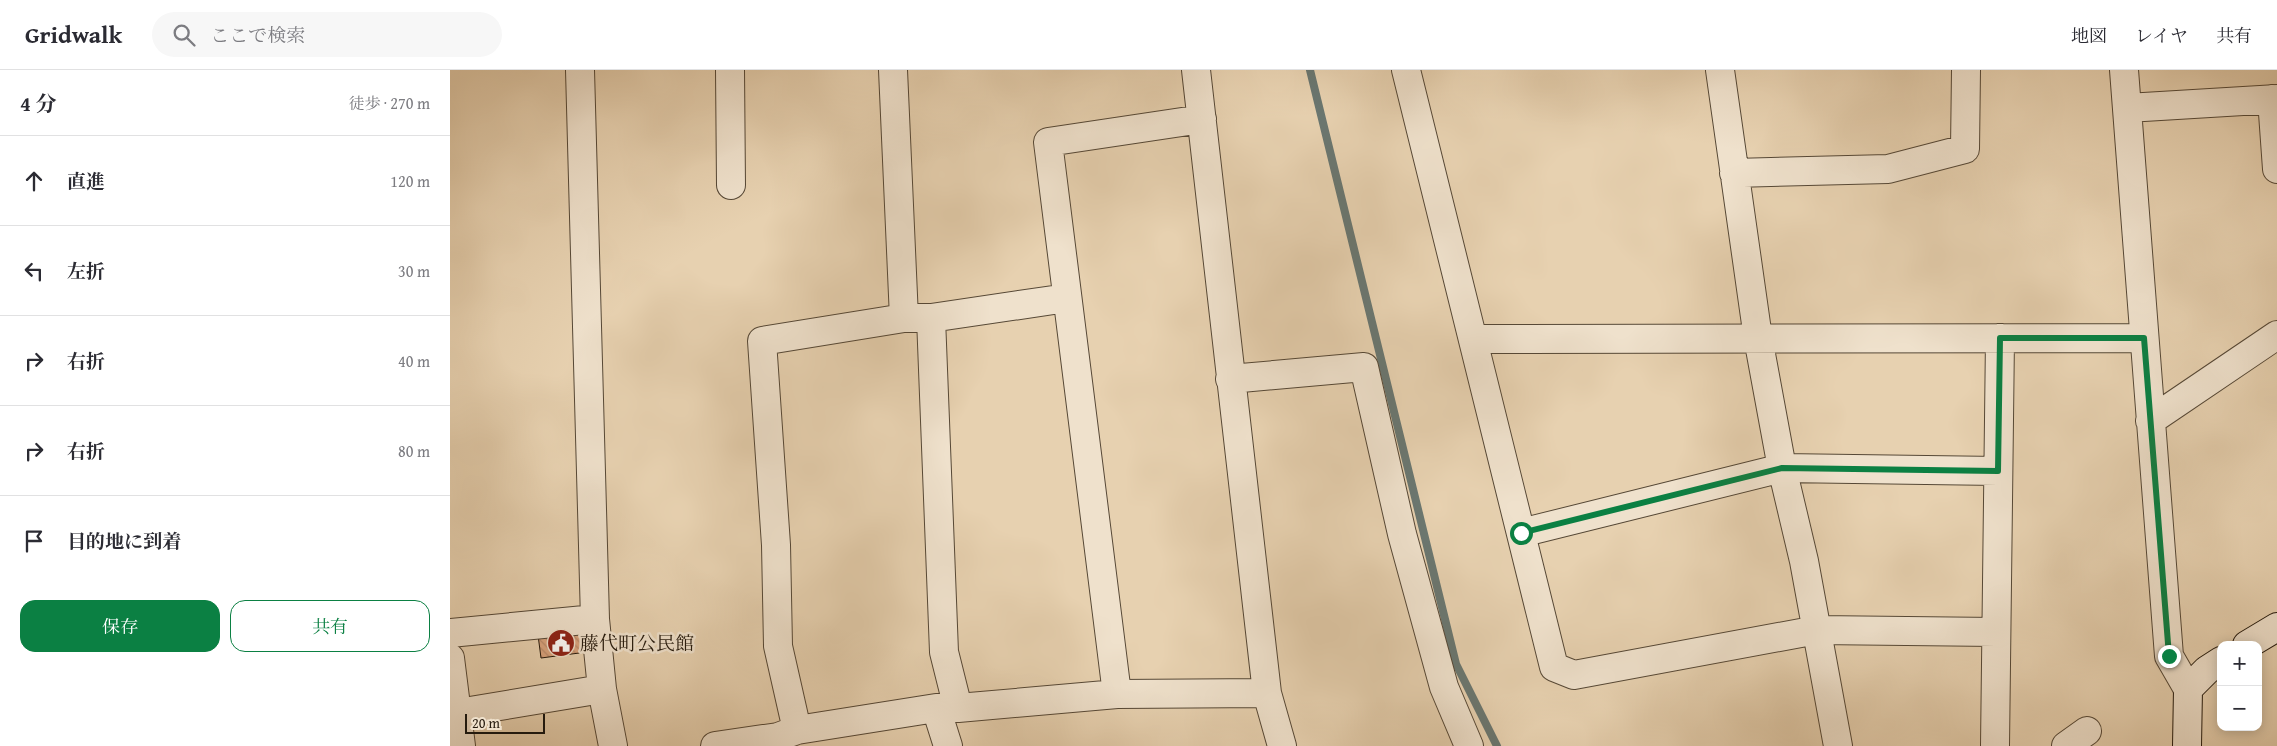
<!DOCTYPE html>
<html lang="ja">
<head>
<meta charset="utf-8">
<style>
	:root { --surface:#fff; --page:#f7f7f7; --text:#2b2b33; --muted:#7c7c81; --line:#e1e1e2; --accent:#0b8043 }
	body { margin:0; font-family:"Gentium Book Plus","Noto Serif JP",serif; background:var(--page); color:var(--text) }
	.controls { position:absolute; right:15px; bottom:15px; display:grid; overflow:hidden; border-radius:10px; box-shadow:0 2px 12px #0003 }
	.controls button { width:45px; height:45px; display:grid; place-items:center; padding:0; border:0; border-bottom:1px solid var(--line); background:var(--surface); color:var(--text); font:25px sans-serif }
	.scale { position:absolute; left:15px; bottom:12px; width:80px; box-sizing:border-box; padding-left:5px; border:2px solid #261b0e; border-top:0; font-size:14px; line-height:18px; white-space:nowrap; color:#261b0e; -webkit-text-stroke:4px #efe1cc; paint-order:stroke }
	.stop { position:absolute; width:15px; height:15px; margin:-11px; border:4px solid #0b8043; border-radius:50%; background:#fff }
	.stop.end { background:#0b8043; border-color:#fff; box-shadow:0 1px 5px #0008 }
	.list { margin:0; padding:0; list-style:none }
	h2 { display:flex; justify-content:space-between; align-items:center; height:65px; margin:0; padding:0 20px; font-size:21px }
	h2 small { font-size:16px; font-weight:400; color:var(--muted) }
	.list li { display:grid; grid-template-columns:32px 1fr auto; gap:15px; align-items:center; box-sizing:border-box; height:90px; padding:0 20px; border-top:1px solid var(--line) }
	.list b { display:block; font-size:19px; white-space:nowrap }
	.list em { font-size:16px; font-style:normal; color:var(--muted) }
	.actions { display:flex; gap:10px; padding:15px 20px }
	.actions a { flex:1; padding:11px 0; border:1px solid var(--accent); border-radius:15px; text-align:center; font-size:18px; color:var(--accent) }
	.actions .main { background:var(--accent); color:#fff }
	.icon { flex:none; width:28px; height:28px; fill:none; stroke:currentColor; stroke-width:2; stroke-linecap:round; stroke-linejoin:round }
	.map { position:relative; flex:none; width:1827px; height:676px; overflow:hidden }
	header { display:flex; align-items:center; gap:30px; box-sizing:border-box; height:70px; padding:0 25px; background:var(--surface); border-bottom:1px solid var(--line) }
	header strong { font-size:24px }
	nav { display:flex; gap:28px; margin-inline-start:auto; font-size:18px }
	.search { width:350px; height:45px; background:var(--page); display:flex; align-items:center; gap:12px; box-sizing:border-box; padding:0 18px; border-radius:28px; color:var(--muted); font-size:19px }
	main { display:flex }
	aside { flex:1; background:var(--surface) }
	.map>svg:first-child { display:block }
	.lines { fill:none; stroke-linecap:round; stroke-linejoin:round }
	.stream { stroke:#6a7771; stroke-width:8 }
	.building { fill:url(#building-back-hatch); stroke:#261b0e }
	.street-casing { stroke:#564836; stroke-width:30 }
	.secondary-casing { stroke:#261b0e; stroke-width:30 }
	.street { stroke:#efe1cc; stroke-width:28 }
	.secondary { stroke:#efe1cc; stroke-width:28 }
	.route { stroke:#0b8043; stroke-width:6 }
	.labels { text-anchor:middle; dominant-baseline:central; stroke-width:5; stroke-linejoin:round; paint-order:stroke }
	.poi-label { font-size:19px; fill:#261b0e; stroke:#efe1cc; text-anchor:start }
</style>
</head>
<body>
<header>
<strong>Gridwalk</strong>
<div class="search"><svg class="icon" aria-label="search" viewBox="0 0 24 24"><circle cx="10" cy="10" r="6"/><path d="M15 15l6 6"/></svg>ここで検索</div>
<nav><a>地図</a><a>レイヤ</a><a>共有</a></nav>
</header>
<main>
<aside>
<h2>4 分<small>徒歩 · 270 m</small></h2>
<ul class="list">
<li><svg class="icon" aria-label="ahead" viewBox="0 0 24 24"><path d="M12 20V5M6 11l6-6 6 6"/></svg><div><b>直進</b></div><em>120 m</em></li>
<li><svg class="icon" aria-label="left" viewBox="0 0 24 24"><path d="M17 20v-9H6M10 6l-5 5 5 5"/></svg><div><b>左折</b></div><em>30 m</em></li>
<li><svg class="icon" aria-label="right" viewBox="0 0 24 24"><path d="M7 20v-9h11M14 6l5 5-5 5"/></svg><div><b>右折</b></div><em>40 m</em></li>
<li><svg class="icon" aria-label="right" viewBox="0 0 24 24"><path d="M7 20v-9h11M14 6l5 5-5 5"/></svg><div><b>右折</b></div><em>80 m</em></li>
<li><svg class="icon" aria-label="arrive" viewBox="0 0 24 24"><path d="M6 21V4h12l-3 4 3 4H6"/></svg><div><b>目的地に到着</b></div></li>
</ul>
<div class="actions"><a class="main">保存</a><a>共有</a></div>
</aside>
<div class="map">
<svg width="1827" height="676" viewBox="0 0 1827 676">
	<defs>
		<pattern id="building-back-hatch" width="6" height="6" patternUnits="userSpaceOnUse" patternTransform="scale(1.25)"><rect width="6" height="6" fill="#daa57f"/><path d="M-1 5l2 2M0 0l6 6M5-1l2 2" fill="none" stroke="#bb8d6d"/></pattern>
	</defs>
	<rect width="100%" height="100%" fill="#e7d1b0"/>
	<filter id="stains"><feTurbulence type="fractalNoise" baseFrequency=".004" numOctaves="4"/><feColorMatrix values="0 0 0 0 .2 0 0 0 0 .09 0 0 0 0 .02 0 0 0 .5 -.17"/></filter>
	<radialGradient id="worn" r=".72"><stop offset=".6" stop-color="#630" stop-opacity="0"/><stop offset="1" stop-color="#630" stop-opacity=".3"/></radialGradient>
	<g class="lines">
		<!-- stream -->
		<path class="stream" d="M860 0 1006 594 1047 676"/>
	</g>
	<!-- building -->
	<path class="building" d="M130 560 131 569H136L137 582 91 588 88 565Z"/>
	<g class="lines">
		<!-- street casing -->
		<g class="street-casing">
			<path id="street" d="M130 0 145 549 152 619 163 676
				M280 0 281 115
				M443 0 454 248H481L494 582 508 638 667 624 817 623
				M746 0 817 623 832 676
				M956 0 1104 597 1124 605 1367 560 1546 562
				M1270 0 1308 268 1332 398 1354 491 1388 676
				M1674 0 1719 586 1738 619
				M1822 29 1827 99
				M1677 38 1827 29
				M1284 103 1438 99 1515 79 1516 0
				M454 248 312 271 326 475 328 576 347 660 486 638H508
				M481 248 617 228
				M1023 269 1694 268
				M780 309 914 297 952 464 994 617 1019 676
				M1700 351 1827 265
				M1071 463 1332 398 1548 401
				M0 563 145 549
				M0 588 11 676
				M667 624 598 72 752 49
				M486 638 498 676
				M8 643 152 619
				M265 676 328 667 347 660
				M1545 676 1550 268
				M1616 676 1637 661"/>
		</g>
		<!-- secondary casing -->
		<g class="secondary-casing">
			<path id="secondary" d="M1797 575 1827 557
				M1737 676 1738 619 1757 600 1771 591"/>
		</g>
		<!-- street -->
		<use href="#street" class="street"/>
		<!-- secondary -->
		<use href="#secondary" class="secondary"/>
	</g>
	<g class="lines">
		<!-- route -->
		<path class="route" d="M1071 463 1332 398 1548 401 1550 268H1694L1719 586"/>
	</g>
	<!-- icons -->
	<defs>
		<g id="civic-disc" transform="scale(1.4375)"><circle r="9.5" fill="#8f2418" stroke="#efe1cc"/><path d="M-.6-6.5H3V-4.5H.6V-3L4-1V1h2V6H-6V1h2V-1L-.6-3ZM-1.2 2.5V6h2.4V2.5Z" fill="#fff"/></g>
	</defs>
	<g fill-rule="evenodd">
		<use href="#civic-disc" x="111" y="573"/>
	</g>
	<g class="labels">
		<!-- poi labels -->
		<g class="poi-label">
			<text x="130" y="573">藤代町公民館</text>
		</g>
	</g>
	<rect width="100%" height="100%" filter="url(#stains)"/>
	<rect width="100%" height="100%" fill="url(#worn)"/>
</svg>
<div class="controls">
<button>+</button>
<button>−</button>
</div>
<div class="scale">20 m</div>
<div class="stop" style="left:1071px;top:463px"></div>
<div class="stop end" style="left:1719px;top:586px"></div>
</div>
</main>
</body>
</html>
